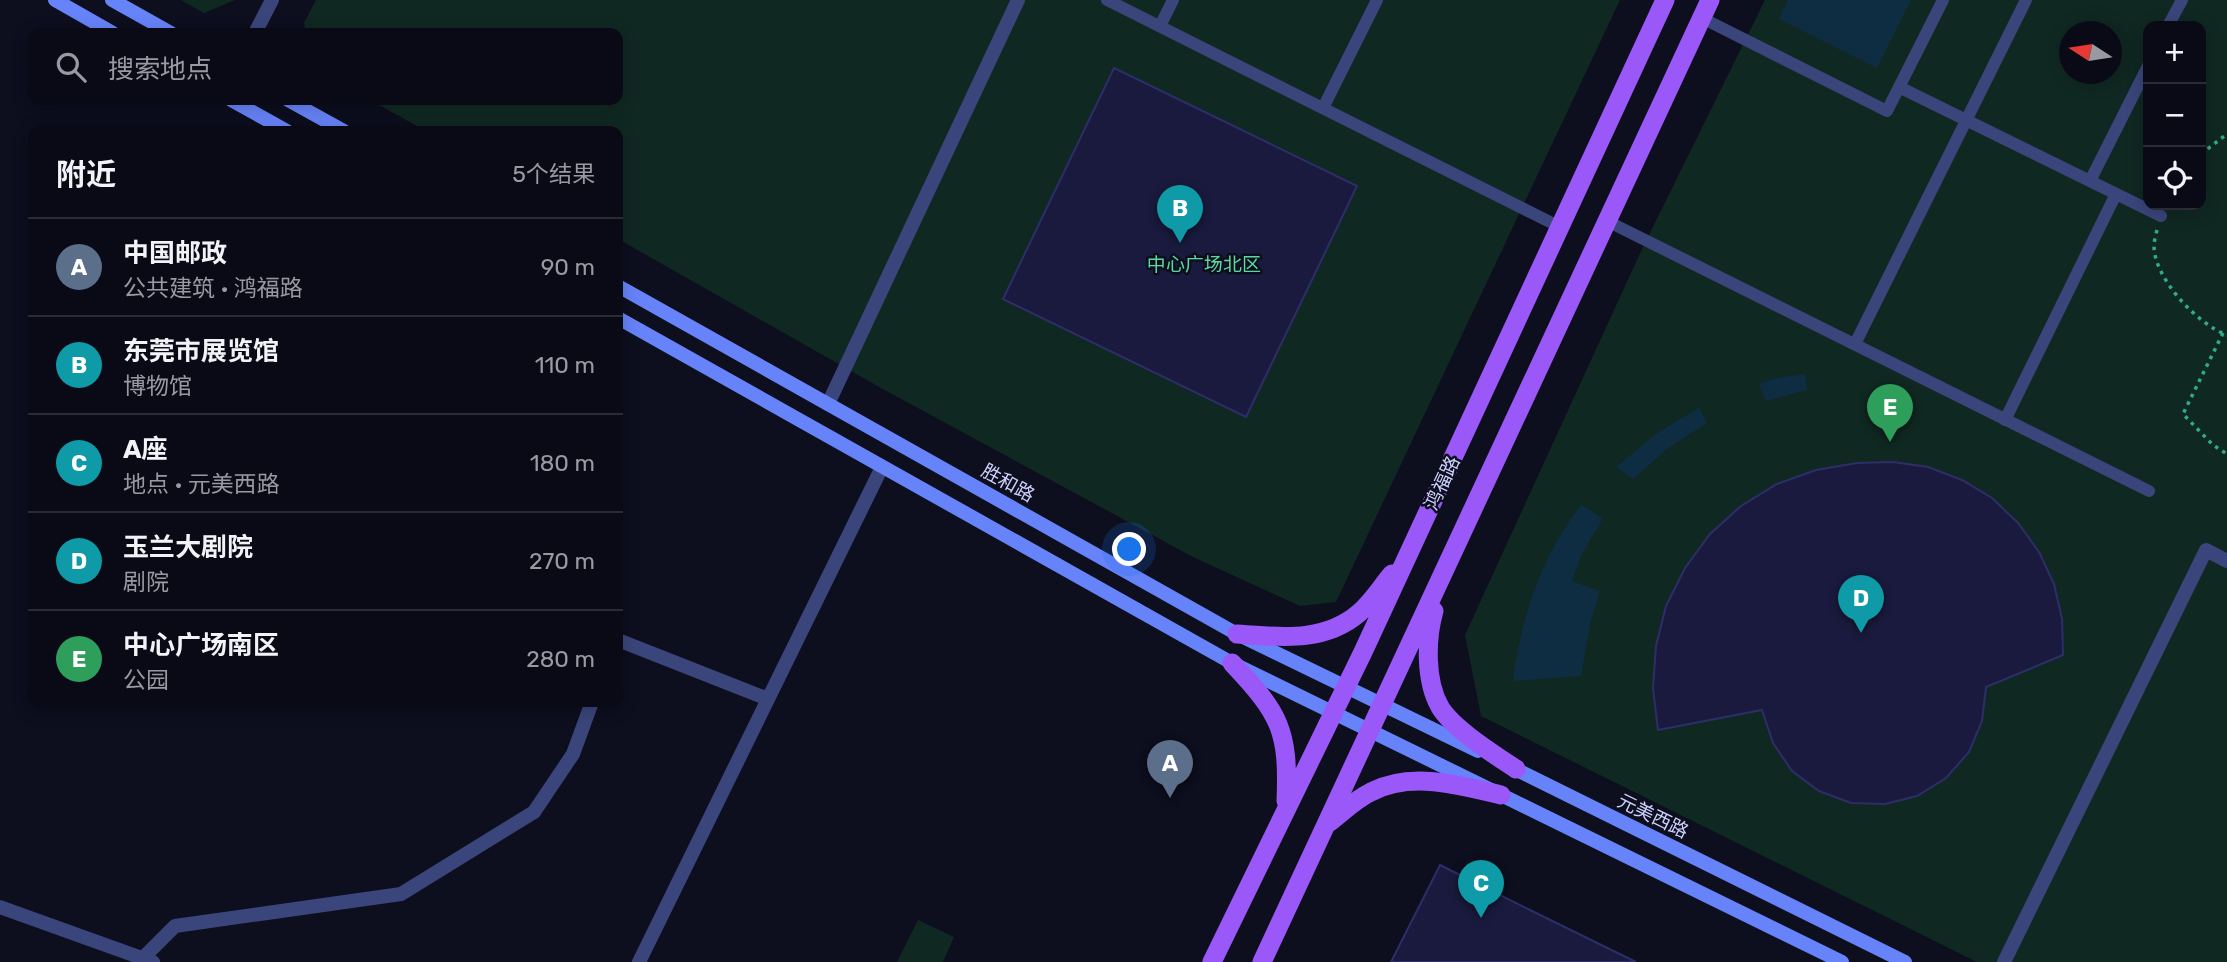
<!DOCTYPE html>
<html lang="zh">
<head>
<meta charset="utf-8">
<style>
	:root { --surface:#0a0a16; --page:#13131f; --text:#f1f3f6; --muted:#999aa1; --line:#2a2b35; --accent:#0aecd2 }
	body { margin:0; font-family:Rubik,"Noto Sans SC",sans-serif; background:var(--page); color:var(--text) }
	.controls { position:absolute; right:21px; top:21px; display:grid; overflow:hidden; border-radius:14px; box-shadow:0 4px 18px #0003 }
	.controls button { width:63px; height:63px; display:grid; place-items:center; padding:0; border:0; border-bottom:2px solid var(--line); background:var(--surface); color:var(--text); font:35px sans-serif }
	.compass { position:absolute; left:2059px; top:21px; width:63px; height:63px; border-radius:50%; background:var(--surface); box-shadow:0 4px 18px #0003; rotate:282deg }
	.you { position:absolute; left:1130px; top:550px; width:24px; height:24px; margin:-18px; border:5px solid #fff; border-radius:50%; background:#1a73e8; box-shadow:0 0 0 10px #1a73e833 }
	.badge { display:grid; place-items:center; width:46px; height:46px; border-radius:50%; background:var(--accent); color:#fff; font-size:23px; font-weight:700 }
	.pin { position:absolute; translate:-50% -58px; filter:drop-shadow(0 2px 4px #0008) }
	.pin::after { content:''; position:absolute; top:37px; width:24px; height:21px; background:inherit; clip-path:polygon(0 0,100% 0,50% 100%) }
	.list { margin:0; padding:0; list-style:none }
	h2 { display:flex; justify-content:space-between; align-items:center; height:91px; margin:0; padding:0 28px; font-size:30px }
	h2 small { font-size:23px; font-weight:400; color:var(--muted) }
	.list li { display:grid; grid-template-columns:46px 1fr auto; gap:21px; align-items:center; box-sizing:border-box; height:98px; padding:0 28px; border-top:2px solid var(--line) }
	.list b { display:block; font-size:26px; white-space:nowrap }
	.list p { margin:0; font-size:23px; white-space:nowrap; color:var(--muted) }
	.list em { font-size:23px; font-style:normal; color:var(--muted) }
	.icon { flex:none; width:38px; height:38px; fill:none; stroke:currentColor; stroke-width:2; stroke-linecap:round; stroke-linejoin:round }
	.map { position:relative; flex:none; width:2227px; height:962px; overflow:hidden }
	.search { position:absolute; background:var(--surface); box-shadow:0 4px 18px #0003; left:28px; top:28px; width:595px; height:77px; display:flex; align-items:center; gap:18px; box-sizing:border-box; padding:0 24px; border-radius:14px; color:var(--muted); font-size:26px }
	.panel { position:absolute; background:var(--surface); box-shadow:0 4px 18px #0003; left:28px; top:126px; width:595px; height:581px; border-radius:14px }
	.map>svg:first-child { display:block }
	.green { fill:#102822; fill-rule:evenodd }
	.water { fill:#0e2d42 }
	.building { fill:#1a1a3e; stroke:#2d2e69; stroke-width:2 }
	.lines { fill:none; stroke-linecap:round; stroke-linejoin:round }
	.path { stroke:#32ab8a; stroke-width:3.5; stroke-dasharray:3.5 5; stroke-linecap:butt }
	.pedestrian { stroke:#3a457b; stroke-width:12 }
	.minor { stroke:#3a457b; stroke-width:14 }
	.tertiary { stroke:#3a457b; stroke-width:14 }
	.secondary { stroke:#6783f9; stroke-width:14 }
	.primary { stroke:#9a58f8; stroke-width:19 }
	.labels { text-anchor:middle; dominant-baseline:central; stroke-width:5; stroke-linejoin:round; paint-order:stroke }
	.park-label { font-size:19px; fill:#5cd99f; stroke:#0d0e1e }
	.street-label { font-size:19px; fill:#ccd1fd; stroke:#0d0e1e }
</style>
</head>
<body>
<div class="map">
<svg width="2227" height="962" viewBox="0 0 2227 962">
	<rect width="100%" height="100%" fill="#0d0e1e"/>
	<!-- green -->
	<path class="green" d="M181 0H235L204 13Z
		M316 0H1620L1336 602 1300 606 1193 557 881 388 618 239V131H426L370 100H618V33H306L304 23Z
		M1765 0H2227V962H1977L1481 716 1465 635 1642 249ZM2148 26H2201V205H2148ZM2070 32H2112V74H2070Z
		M918 920 954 937 943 962H897Z"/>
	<!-- water -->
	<path class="water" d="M1788 0H1911L1877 68 1779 19Z
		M1805 374 1807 390 1766 401 1759 384 1776 378Z
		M1699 408 1707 423 1667 449 1633 479 1616 467 1657 433Z
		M1581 505 1603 518 1581 556 1572 581 1600 591 1590 624 1581 676 1513 681C1521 616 1541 557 1581 505Z"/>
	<!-- building -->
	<path class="building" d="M1114 68 1357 186 1246 417 1003 299Z
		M1893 462 1928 467 1962 480 1992 498 2018 523 2039 552 2054 584 2062 619 2063 655 1986 687 1982 721 1969 752 1946 778 1917 796 1885 804 1851 803 1819 791 1792 771 1773 743 1762 710 1658 730 1653 688 1656 646 1666 606 1685 568 1710 534 1741 506 1777 484 1816 470 1857 463Z
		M1440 865 1532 911 1636 962H1391Z"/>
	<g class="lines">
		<!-- path -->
		<path class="path" d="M2201 154 2227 134
			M2157 230C2156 234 2154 241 2154 246 2154 278 2197 324 2227 335
			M2223 333 2183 414 2213 445 2227 454"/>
		<!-- pedestrian -->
		<path class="pedestrian" d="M1107 0 1560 227
			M1702 18 1887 111 1943 0
			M1160 26 1173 0
			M2168 26 2182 0
			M1899 87 2161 216
			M1323 108 1377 0
			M2090 181 2148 66
			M1607 221 2149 491
			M1855 344 2026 0
			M2005 420 2116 194"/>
		<!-- minor -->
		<path class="minor" d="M828 404 1018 0
			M618 640 768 699
			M0 907 153 962
			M139 962 175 926 401 894 534 812 573 754 592 702
			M639 962 882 467"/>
		<!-- tertiary -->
		<path class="tertiary" d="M255 33 272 0
			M2004 962 2206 550 2227 561"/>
		<!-- secondary -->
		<path class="secondary" d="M55 0 113 33
			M112 0 171 33
			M231 100 287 131
			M288 100 344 131
			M618 286 1237 634 1478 751
			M618 318 1232 663 1842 962
			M1509 766 1905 962"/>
		<!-- primary -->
		<path class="primary" d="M1434 611C1426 639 1425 681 1440 707 1452 728 1495 755 1516 769
			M1237 634C1280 637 1324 643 1359 613 1372 602 1381 587 1392 574
			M1232 663C1280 714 1289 730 1286 801
			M1330 822C1343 812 1356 799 1371 792 1411 771 1459 785 1501 795
			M1212 962 1363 652 1665 0
			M1262 962 1710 0"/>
	</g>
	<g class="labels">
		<!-- park labels -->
		<g class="park-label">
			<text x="1204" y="264">中心广场北区</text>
		</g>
		<!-- street labels -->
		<g class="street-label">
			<text transform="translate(1008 483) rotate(29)">胜和路</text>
			<text transform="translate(1442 483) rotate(-65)">鸿福路</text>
			<text transform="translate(1653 816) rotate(26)">元美西路</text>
		</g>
	</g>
</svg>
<div class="controls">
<button>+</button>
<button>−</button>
<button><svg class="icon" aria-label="locate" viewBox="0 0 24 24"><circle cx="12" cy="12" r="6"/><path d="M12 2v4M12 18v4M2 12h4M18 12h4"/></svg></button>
</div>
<svg class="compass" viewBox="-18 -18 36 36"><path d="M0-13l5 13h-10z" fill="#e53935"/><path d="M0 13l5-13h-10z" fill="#999aa1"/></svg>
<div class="you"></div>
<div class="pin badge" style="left:1170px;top:798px;background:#5c6f8a">A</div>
<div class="pin badge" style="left:1180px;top:243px;background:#0f9aa8">B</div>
<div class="pin badge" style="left:1481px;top:918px;background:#0f9aa8">C</div>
<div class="pin badge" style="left:1861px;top:633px;background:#0f9aa8">D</div>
<div class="pin badge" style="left:1890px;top:442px;background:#2e9e5b">E</div>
<div class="search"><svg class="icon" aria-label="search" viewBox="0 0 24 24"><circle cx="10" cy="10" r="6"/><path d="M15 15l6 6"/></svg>搜索地点</div>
<section class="panel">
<h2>附近<small>5个结果</small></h2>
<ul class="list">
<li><span class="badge" style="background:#5c6f8a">A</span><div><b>中国邮政</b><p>公共建筑 · 鸿福路</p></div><em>90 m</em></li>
<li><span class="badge" style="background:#0f9aa8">B</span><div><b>东莞市展览馆</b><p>博物馆</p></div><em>110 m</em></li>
<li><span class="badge" style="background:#0f9aa8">C</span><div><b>A座</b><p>地点 · 元美西路</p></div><em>180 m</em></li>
<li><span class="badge" style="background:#0f9aa8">D</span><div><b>玉兰大剧院</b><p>剧院</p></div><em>270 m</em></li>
<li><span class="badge" style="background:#2e9e5b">E</span><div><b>中心广场南区</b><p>公园</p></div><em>280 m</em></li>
</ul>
</section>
</div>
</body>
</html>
